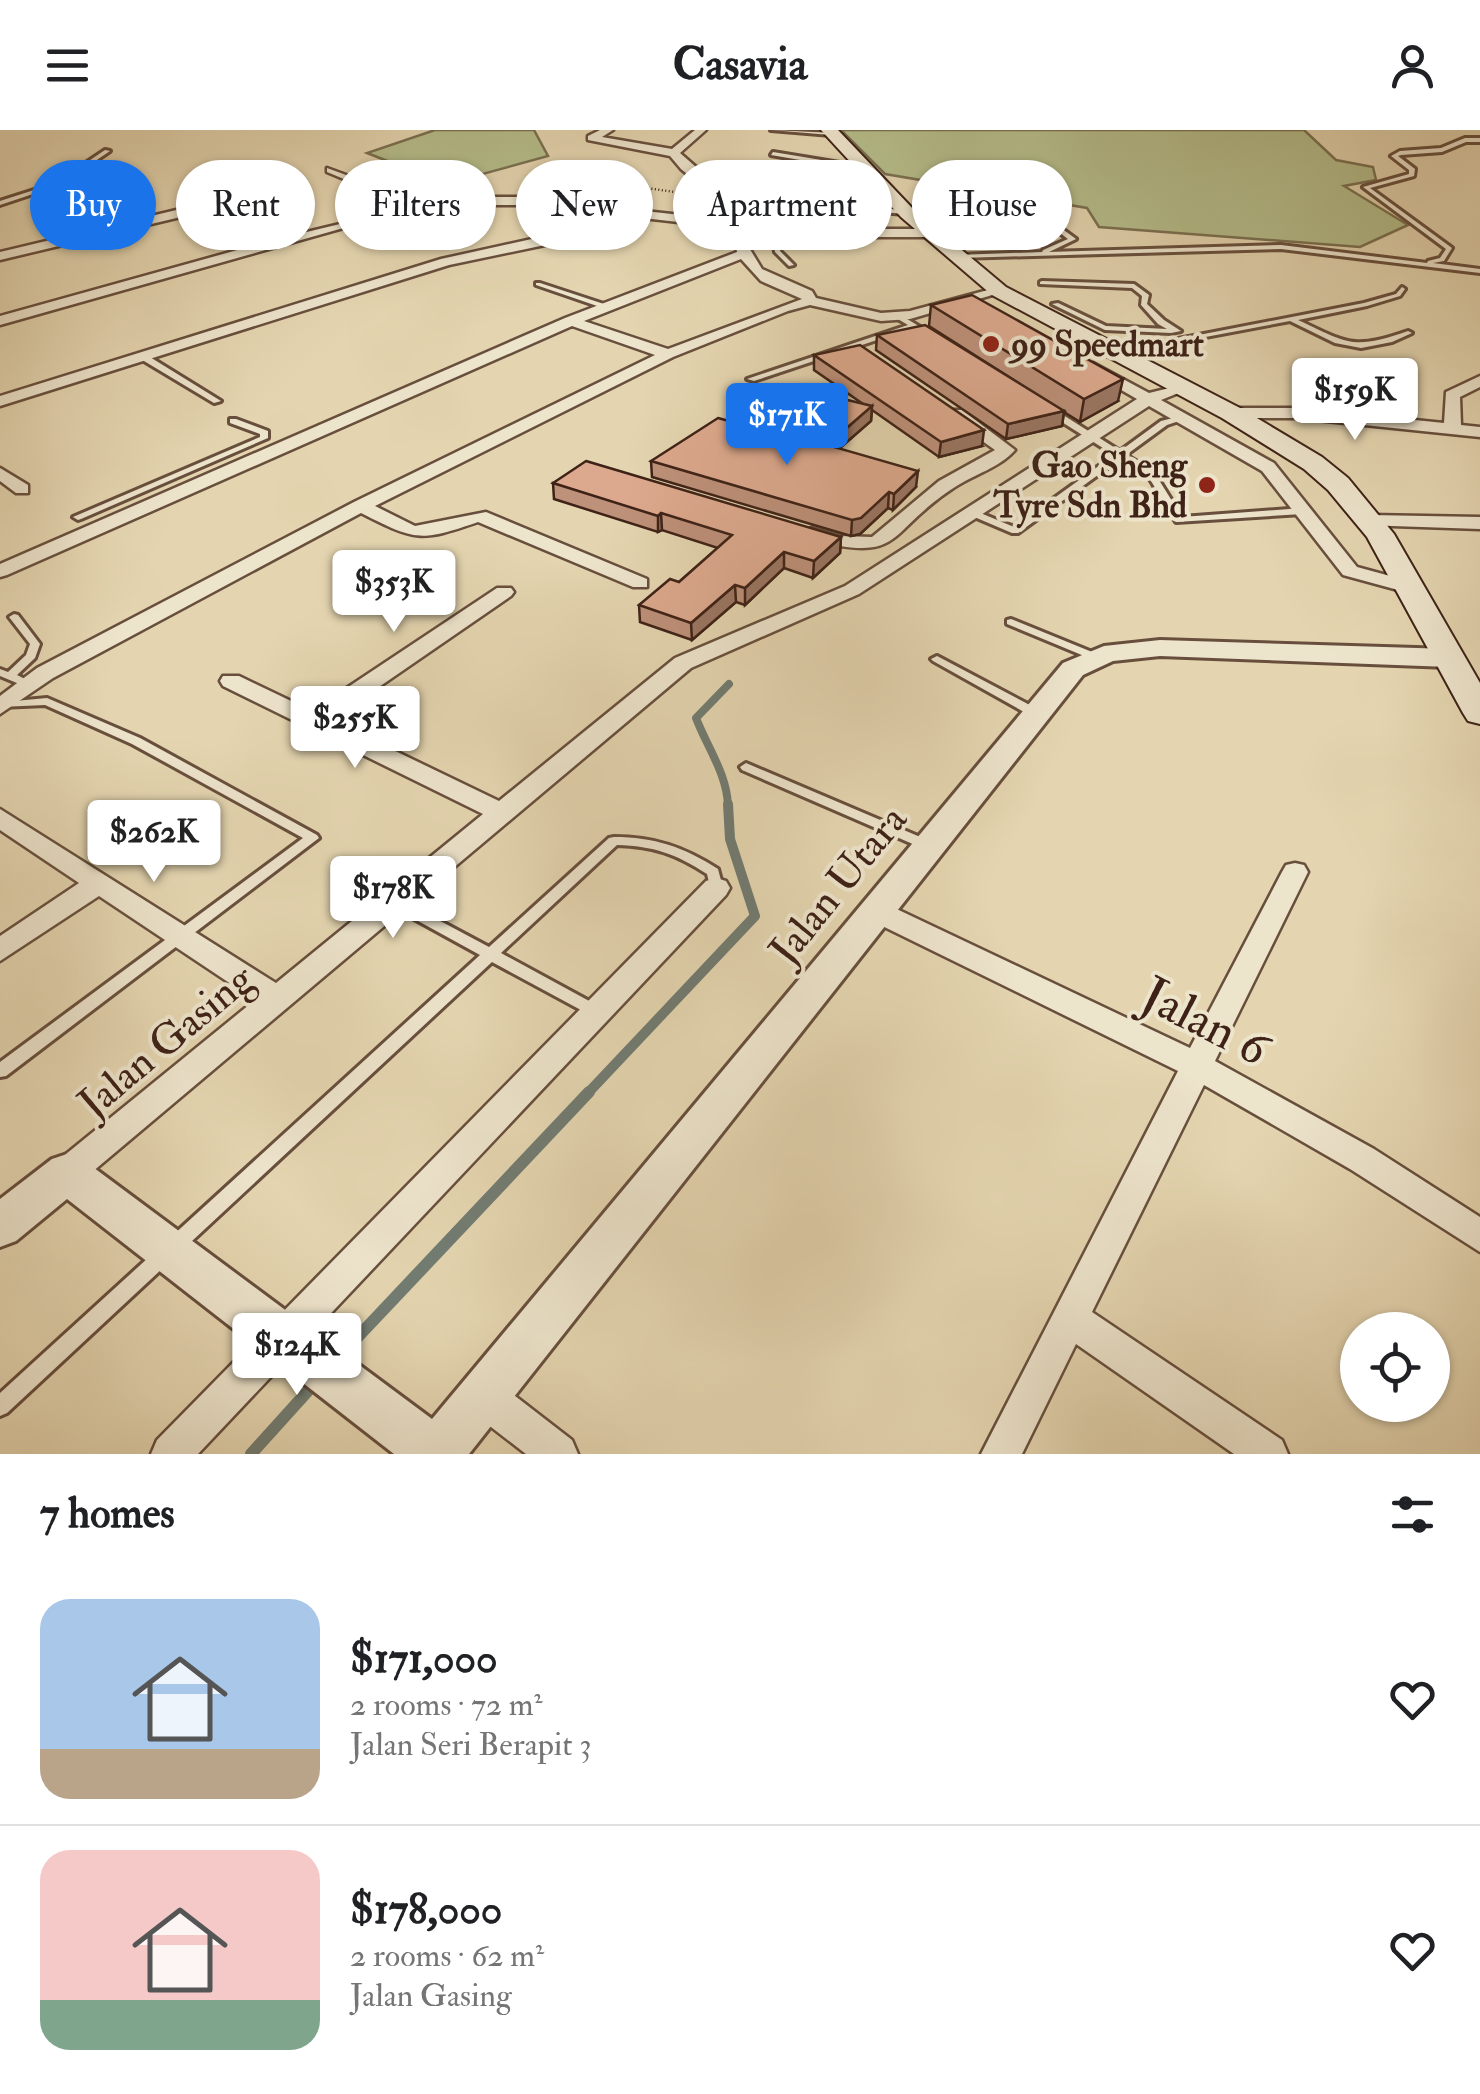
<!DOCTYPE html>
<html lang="en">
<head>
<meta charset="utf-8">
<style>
	body { margin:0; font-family:"IM FELL Double Pica",serif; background:#f2f2f2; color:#202124; height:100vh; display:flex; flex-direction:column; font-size:38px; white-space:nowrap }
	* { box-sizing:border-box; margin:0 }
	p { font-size:32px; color:#757577 }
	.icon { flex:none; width:55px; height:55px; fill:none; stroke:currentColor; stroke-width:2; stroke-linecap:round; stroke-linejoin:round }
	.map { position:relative; height:1324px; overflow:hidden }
	.sheet { display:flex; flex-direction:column; background:#fff; flex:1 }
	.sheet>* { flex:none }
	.top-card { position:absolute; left:30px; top:30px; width:1420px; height:90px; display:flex; gap:20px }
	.fabs { position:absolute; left:1340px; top:1182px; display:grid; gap:20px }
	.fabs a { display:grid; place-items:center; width:110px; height:110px; border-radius:50%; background:#fff; box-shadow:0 2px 8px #0004; font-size:50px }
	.price { position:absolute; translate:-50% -85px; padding:0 22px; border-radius:10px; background:#fff; color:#222; font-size:32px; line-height:65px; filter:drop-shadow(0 2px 5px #0008) }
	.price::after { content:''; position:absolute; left:50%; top:60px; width:30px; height:22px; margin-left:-15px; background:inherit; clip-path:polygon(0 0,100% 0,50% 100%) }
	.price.on { background:#1a73e8; color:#fff }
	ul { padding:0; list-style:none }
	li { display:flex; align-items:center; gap:30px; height:250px; padding:0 40px }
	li+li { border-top:2px solid #e0e0e0 }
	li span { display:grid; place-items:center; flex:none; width:280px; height:200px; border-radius:30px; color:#555 }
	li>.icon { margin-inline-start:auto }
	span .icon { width:120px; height:120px; fill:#fffc; stroke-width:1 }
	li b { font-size:42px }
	h2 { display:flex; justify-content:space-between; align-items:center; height:120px; padding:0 40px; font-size:42px }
	.pill { padding:0 35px; border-radius:45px; background:#fff; box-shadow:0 2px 8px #0004; font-size:35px; line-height:90px }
	.pill.on { background:#1a73e8; color:#fff }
	header { display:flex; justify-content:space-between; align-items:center; height:130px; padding:0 40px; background:#fff; font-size:45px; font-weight:700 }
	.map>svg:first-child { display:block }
	.green { fill:#b5bd8b; stroke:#7a7051; stroke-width:2.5 }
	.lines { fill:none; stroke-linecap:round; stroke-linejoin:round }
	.stream-far2 { stroke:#727c72; stroke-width:8 }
	.stream-far1 { stroke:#727c72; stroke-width:10 }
	.stream { stroke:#727c72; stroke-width:12 }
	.service-casing { stroke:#684f3d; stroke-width:6 }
	.minor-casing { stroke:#684f3d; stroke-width:5 }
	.tertiary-casing { stroke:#684f3d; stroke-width:6 }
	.secondary-casing { stroke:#3e2217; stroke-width:4 }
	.path { stroke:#3e2217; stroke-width:2.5; stroke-dasharray:1 2.5; stroke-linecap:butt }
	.service { fill:#ede4cc; fill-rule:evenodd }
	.minor { fill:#ede4cc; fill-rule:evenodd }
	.tertiary { fill:#ede4cc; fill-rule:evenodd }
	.secondary { fill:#ede4cc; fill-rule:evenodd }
	.wall { fill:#be917a; stroke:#3e2217; stroke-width:2.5 }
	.shaded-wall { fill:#9b7663; stroke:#3e2217; stroke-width:2.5 }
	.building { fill:#dda98e; stroke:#3e2217; stroke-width:2.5 }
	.poi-dot { fill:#8f2418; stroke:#ede4cc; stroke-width:4 }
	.labels { text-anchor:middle; stroke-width:8; stroke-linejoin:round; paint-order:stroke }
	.far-poi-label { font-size:35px; font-weight:bold; fill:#3e2217; stroke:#ede4cc; text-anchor:start }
	.street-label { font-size:42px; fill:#3e2217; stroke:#ede4cc }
	.near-street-label { font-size:50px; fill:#3e2217; stroke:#ede4cc }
</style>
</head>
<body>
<header><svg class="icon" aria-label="menu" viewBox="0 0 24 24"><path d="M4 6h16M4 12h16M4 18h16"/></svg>Casavia<svg class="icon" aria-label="person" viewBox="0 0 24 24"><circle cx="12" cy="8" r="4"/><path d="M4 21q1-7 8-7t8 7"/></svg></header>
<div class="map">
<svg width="1480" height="1324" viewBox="0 0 1480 1324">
	<rect width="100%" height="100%" fill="#e4d5b0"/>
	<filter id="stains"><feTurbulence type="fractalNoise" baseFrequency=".002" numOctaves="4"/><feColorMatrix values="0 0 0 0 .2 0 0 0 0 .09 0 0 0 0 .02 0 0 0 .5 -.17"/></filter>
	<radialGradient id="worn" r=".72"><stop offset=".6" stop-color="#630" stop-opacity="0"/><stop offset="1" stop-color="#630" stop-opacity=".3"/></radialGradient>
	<!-- green -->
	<path class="green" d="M435,0H534L548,26L446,54L367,23Z
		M841,0H1304L1336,30L1373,37L1376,50L1344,56L1408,95L1360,117L1099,97L1087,78L885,44Z"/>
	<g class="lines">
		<!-- stream-far2 -->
		<path class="stream-far2" d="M728,676C727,644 708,619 696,588L729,554"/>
		<!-- stream-far1 -->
		<path class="stream-far1" d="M587,964L755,786L730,709L728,674"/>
		<!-- stream -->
		<path class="stream" d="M336,1230L589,962
			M251,1324L316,1252"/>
		<!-- service casing -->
		<g class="service-casing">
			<path id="service" d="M771,0L834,3L831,5Z
				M1465,8H1480V12H1466L1442,22L1401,25L1398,26L1415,39L1414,46L1370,58L1452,118L1444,131L1433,133L1480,139V143L1281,119L958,128L955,126L956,125L1042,122L1043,120L1068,109L1044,91L946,96L928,86L881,82L788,55L793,54L881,78L931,83L947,92L1040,88L1041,79L1046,78V87L1076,109L1049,122L1281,115L1427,133L1428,131L1440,128L1446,119L1363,57L1409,44V40L1391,26L1400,21L1441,18Z
				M105,20L110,21L60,55L0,75V71L56,53Z
				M773,22L864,37L867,39L864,41L771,25Z
				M807,102L812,103L780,116V121L794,135L789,136L775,122L774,115Z
				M1042,151L1134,154L1149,165L1147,174L1164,190L1181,201L1171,203L1105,200L1052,174L1058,173L1106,196L1167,199L1158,194L1141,175L1142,166L1132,158L1040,154V152Z
				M536,153H540L610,176L603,178L536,155Z
				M1402,157L1405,159L1400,166L1367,176L1298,190C1349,214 1353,220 1408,201L1412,203L1392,212L1361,218L1335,213L1290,191L1115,224L1111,222L1364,173L1396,164Z
				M899,184L935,206L928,208L913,198L754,251L747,249L908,195L896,188L895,186Z
				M139,224H145L221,271L214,273L139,228Z
				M1046,278H1052L1120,321L1161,291L1185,285V289L1167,295L1126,325L1154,342L1182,387L1302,378L1307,381L1302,384L1176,392L1148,346L1120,329L1018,403H1012L972,386V382H978L1014,397L1114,325L1046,282Z
				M230,289H236L268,301V308L81,389L78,390L73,387L260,307V304L230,293Z
				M14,484L18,485L40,514L35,528L17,545L33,553L35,555L33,557L29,558L0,546V539L8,542L26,525L30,514L9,487Z
				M1011,489L1097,524L1098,526L1093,529L1089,528L1007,494V490Z
				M937,526L1041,581L1043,584L1041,587H1033L933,531L931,529Z
				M47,568L140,608L317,705L319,708L6,946L0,947V932L303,708L132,614L45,575L0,577V573L4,572Z
				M746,633L932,712L934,715L932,718H922L742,640L740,637Z
				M614,707C654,707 684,717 718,739L723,758L721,761H711L707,744C676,724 654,716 617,715L501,823L602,878L604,882L602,886L597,888L592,886L492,832L7,1283L0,1286V1263L480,825L389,775L387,772L389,769H399L489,817L609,708Z"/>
		</g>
		<!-- minor casing -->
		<g class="minor-casing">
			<path id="minor" d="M600,0H613L602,7L672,19L695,0H706L680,23L737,73L738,92L809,99H931L937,103L931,107H809L643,88L617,100L449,135L0,276V266L441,129L631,87L518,75H457L354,95L0,195V186L277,109L215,85H189L0,130V122L189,77L221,78L290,106L411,77L327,42V38L425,74L457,67H518L726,90L727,77L681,39L670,26L588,10V6Z
				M735,111H745L762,139L812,161L816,168L881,183L910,181L999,157L1006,161L910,189L881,191L810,175L788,181L673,227L375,376L415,396L486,382L647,449V457H633L478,392C420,412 416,411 361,383L53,548L0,584V566L37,538L354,372L655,225L572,196L7,445L0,447V434L565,188L737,122ZM741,129L761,151L802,169L668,219L584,191Z
				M1093,233L1149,263L1186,254V260L1161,270L1274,333L1357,437L1416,453V461L1409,463L1343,445L1262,341L1149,276L859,464L691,538L79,1053L67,1058L55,1053L50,1043L55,1033L255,870L99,766L0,831V806L79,753L0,700V679L276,853L483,684L223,556L220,551L223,546H239L312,581L497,458H511L514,462L511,466L331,590L499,671L675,528L845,456L1137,269L1088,241V235Z
				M1480,246V257L1460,267L1461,295L1480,297V307L1297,288H1231L1223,283L1231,278H1297L1444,293L1446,262Z
				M950,280H962L1015,320C999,338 975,344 955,357C882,404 907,435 804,408L801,404L811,398L840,406L872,407L939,351L995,320L950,288Z
				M0,338L28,355V363H16L0,351Z
				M1370,385L1480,387V399L1363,395L1361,391Z
				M1295,733L1304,735L1308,742L1215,931L1374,1019L1480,1087V1122L1350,1039L1204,955L1092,1182L1282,1310L1288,1324H1234L1076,1214L1022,1324H981L1178,941L866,788L862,781L866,774H886L1190,918L1282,742L1286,735Z
				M716,748L726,751L730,758L726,765L198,1324H151L157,1310L706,751Z
				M483,1247L497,1252L572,1310L578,1324H526L469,1280L464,1266L469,1252Z"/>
		</g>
		<!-- tertiary casing -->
		<g class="tertiary-casing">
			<path id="tertiary" d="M1160,510L1449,519L1459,522L1463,528L1459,534L1449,537L1160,526L1113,531L1083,545L469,1324H394L67,1069L16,1111L0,1117V1069L52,1029L67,1024L82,1029L432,1289L1063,533L1104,516Z"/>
		</g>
		<!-- secondary casing -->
		<g class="secondary-casing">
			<path id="secondary" d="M821,0H838L913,79L1006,157L1240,278L1322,327L1348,348L1394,404L1480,553V594L1468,591L1463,583L1367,407L1328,360L1304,339L1222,288L992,165L901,87Z"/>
		</g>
		<!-- path -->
		<path class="path" d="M610,31L583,49L689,64"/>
		<!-- service -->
		<use href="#service" class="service"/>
		<!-- minor -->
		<use href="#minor" class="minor"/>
		<!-- tertiary -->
		<use href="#tertiary" class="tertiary"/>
		<!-- secondary -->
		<use href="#secondary" class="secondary"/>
	</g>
	<!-- wall -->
	<path class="wall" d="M931,175L1118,271L1080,292L1064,282L1062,296L1006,309L876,220L877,205L1020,254L929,196Z
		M814,225L982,316L939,327L872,280L871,291L841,317L756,294L916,357L893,380L888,378L860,404L851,406L652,347L651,331L755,294V279L863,274L814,240Z
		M553,353L841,407L840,423L813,448L784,438L745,475L736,472L692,510L640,492L639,475L679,452L718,418L662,400L658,402L554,369Z"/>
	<!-- shaded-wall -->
	<path class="shaded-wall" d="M1123,249L1118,271L1080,292L1084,269Z
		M872,276L871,291L841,317L842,302Z
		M1064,281L1062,296L1006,309L1008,294Z
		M984,300L982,316L939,327L941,312Z
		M918,341L916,357L893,380L894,364Z
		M889,362L888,378L860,404L851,406L852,390Z
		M661,383L662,400L658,402V386Z
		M841,407L840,423L813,448L814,431Z
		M784,422V438L745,475V458Z
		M735,455L736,472L692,510L691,493Z"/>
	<!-- building -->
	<path class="building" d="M972,165L1123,249L1084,269L931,175Z
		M925,195L1064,281L1008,294L877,205Z
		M860,215L984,300L941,312L814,225Z
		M786,255L872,276L842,302L755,279Z
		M718,288L736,293L740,290L918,341L894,364L889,362L861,388L852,390L651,331Z
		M586,331L841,407L814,431L784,422L745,458L735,455L691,493L639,475L670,449L679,452L732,405L661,383L658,386L553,353Z"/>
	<!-- markers -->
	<g class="poi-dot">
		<circle cx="991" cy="214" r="10"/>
		<circle cx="1207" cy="355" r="10"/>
	</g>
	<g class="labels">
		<!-- far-poi labels -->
		<g class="far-poi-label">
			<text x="1011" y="226">99 Speedmart</text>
			<text x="1187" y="347" text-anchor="end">Gao Sheng<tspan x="1187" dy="40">Tyre Sdn Bhd</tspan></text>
		</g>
		<!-- street labels -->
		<g class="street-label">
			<text transform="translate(837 754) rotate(-51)" y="15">Jalan Utara</text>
			<text transform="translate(165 910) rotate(-40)" y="15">Jalan Gasing</text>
		</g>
		<!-- near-street labels -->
		<g class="near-street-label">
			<text transform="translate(1206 890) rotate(27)" y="18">Jalan 6</text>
		</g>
	</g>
	<rect width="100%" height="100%" filter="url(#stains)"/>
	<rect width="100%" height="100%" fill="url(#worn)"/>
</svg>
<div class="fabs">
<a><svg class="icon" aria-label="locate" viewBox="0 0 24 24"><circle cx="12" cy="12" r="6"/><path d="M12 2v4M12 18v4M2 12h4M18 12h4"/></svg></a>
</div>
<b class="price" style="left:1355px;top:313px">$159K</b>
<b class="price on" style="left:787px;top:338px">$171K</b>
<b class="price" style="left:394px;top:505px">$353K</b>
<b class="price" style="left:355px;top:641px">$255K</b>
<b class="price" style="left:154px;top:755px">$262K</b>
<b class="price" style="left:393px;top:811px">$178K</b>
<b class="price" style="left:297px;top:1268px">$124K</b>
<div class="top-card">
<a class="pill on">Buy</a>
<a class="pill">Rent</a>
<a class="pill">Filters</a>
<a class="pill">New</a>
<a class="pill">Apartment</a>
<a class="pill">House</a>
</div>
</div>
<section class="sheet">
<h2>7 homes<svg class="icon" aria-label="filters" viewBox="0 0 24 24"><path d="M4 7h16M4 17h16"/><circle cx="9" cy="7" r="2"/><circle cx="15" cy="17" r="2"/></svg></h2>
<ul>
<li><span style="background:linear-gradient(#a9c7e8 75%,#b9a48a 0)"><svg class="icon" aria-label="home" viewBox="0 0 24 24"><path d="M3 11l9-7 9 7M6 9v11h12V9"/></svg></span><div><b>$171,000</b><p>2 rooms · 72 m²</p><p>Jalan Seri Berapit 3</p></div><svg class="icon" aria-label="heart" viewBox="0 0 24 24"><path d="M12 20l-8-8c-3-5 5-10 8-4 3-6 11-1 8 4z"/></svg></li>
<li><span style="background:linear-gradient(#f6c9c9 75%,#7fa58c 0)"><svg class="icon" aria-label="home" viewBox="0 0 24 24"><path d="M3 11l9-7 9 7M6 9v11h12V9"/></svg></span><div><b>$178,000</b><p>2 rooms · 62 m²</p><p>Jalan Gasing</p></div><svg class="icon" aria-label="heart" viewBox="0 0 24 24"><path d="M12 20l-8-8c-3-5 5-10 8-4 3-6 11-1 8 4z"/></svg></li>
</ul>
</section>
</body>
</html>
